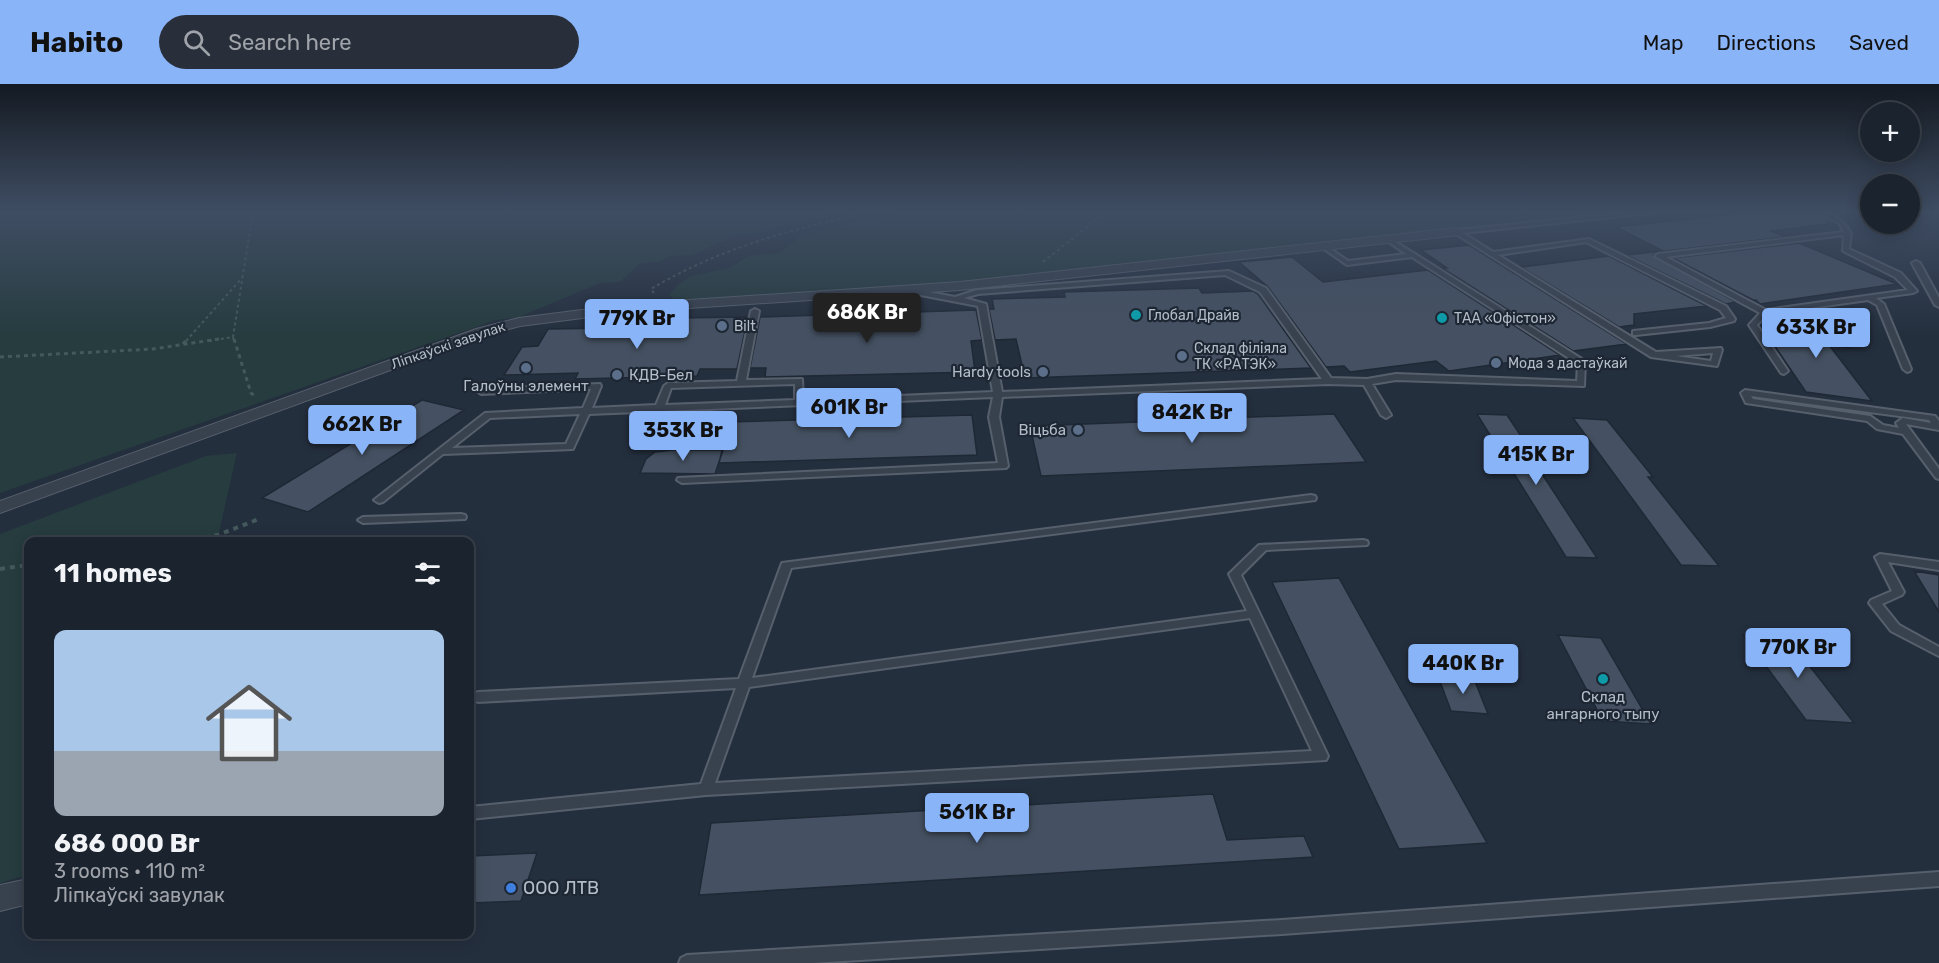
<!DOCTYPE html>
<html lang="en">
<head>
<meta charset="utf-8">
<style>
	body { margin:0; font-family:Rubik,sans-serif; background:#282f3a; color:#f1f3f6; height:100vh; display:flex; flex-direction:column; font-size:22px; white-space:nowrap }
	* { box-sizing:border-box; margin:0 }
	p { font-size:20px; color:#a0a4aa }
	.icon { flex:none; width:33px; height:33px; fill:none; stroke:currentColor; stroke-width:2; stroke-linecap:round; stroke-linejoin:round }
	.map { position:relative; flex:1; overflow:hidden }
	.details { position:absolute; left:24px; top:453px; width:450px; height:402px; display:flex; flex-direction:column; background:#1b232e; border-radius:12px; box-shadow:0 3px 15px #0003,0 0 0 2px #39404a }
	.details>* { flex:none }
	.buttons { position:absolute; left:1860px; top:18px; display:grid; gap:12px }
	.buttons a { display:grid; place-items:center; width:60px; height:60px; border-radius:50%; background:#1b232e; box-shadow:0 3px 15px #0003,0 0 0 2px #39404a; font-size:30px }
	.price { position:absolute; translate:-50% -51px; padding:0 14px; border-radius:6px; background:#8ab4f8; color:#111; font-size:20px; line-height:39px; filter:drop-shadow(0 2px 3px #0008) }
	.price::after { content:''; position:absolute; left:50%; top:36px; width:18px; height:14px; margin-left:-9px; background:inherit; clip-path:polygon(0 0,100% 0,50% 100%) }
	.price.selected { background:#222; color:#fff }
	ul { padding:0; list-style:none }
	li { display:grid; align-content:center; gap:12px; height:318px; padding:0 30px }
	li+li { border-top:2px solid #39404a }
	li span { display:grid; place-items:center; height:186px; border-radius:12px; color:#555 }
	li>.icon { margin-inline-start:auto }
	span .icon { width:108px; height:108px; fill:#fffc; stroke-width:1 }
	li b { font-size:26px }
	h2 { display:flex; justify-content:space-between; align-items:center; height:72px; padding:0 30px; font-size:26px }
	header { display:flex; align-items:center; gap:36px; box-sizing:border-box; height:84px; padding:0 30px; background:#8ab4f8; color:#111 }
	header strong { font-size:28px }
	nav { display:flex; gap:33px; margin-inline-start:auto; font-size:21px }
	.search { width:420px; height:54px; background:#282f3a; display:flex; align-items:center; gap:15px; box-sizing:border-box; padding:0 21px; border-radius:33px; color:#a0a4aa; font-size:22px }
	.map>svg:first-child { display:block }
	.green { fill:#263c3f }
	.building { fill:#455162; stroke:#1f2835; stroke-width:1.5 }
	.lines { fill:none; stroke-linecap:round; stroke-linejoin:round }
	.service-casing { stroke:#565f6c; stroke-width:4 }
	.minor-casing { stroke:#565f6c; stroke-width:2 }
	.path-far2 { stroke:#44595c; stroke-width:2; stroke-dasharray:3 3; stroke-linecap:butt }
	.path-far1 { stroke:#44595c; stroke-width:3; stroke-dasharray:4 4; stroke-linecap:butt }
	.path { stroke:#44595c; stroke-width:4; stroke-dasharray:5 5; stroke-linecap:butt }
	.service { fill:#38414e; fill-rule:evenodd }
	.minor { fill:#38414e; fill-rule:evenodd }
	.culture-dot { fill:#0f9aa8; stroke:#1d2633; stroke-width:2 }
	.service-dot { fill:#5c6f8a; stroke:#1d2633; stroke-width:2 }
	.shop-dot { fill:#3f7fe0; stroke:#1d2633; stroke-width:2 }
	.labels { text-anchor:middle; stroke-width:4.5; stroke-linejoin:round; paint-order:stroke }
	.far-poi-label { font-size:14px; fill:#b4bcc9; stroke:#1d2633; text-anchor:start }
	.far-street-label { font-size:14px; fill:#b4bcc9; stroke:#1d2633 }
	.poi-label { font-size:15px; fill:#b4bcc9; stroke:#1d2633; text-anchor:end }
	.near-poi-label { font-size:18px; fill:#b4bcc9; stroke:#1d2633; text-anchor:start }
</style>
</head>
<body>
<header>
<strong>Habito</strong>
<div class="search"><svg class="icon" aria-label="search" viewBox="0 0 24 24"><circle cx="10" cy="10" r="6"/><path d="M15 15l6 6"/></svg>Search here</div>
<nav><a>Map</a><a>Directions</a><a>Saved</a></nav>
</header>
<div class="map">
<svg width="1939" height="879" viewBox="0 0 1939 879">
	<rect width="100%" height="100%" fill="#242f3e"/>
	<!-- green -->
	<path class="green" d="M0,128H867L853,132L838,130L812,133L758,149L735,151L693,171L670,172L660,178L640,179L620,198L600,199L519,233L496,236L0,409Z
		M901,128H1630L927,202L685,216H675L669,211L680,199L691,192L729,184L749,172L779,169L799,153L849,138L893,132Z
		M237,369L217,457L28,458V791L0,799V450L206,372Z"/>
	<!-- building -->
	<path class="building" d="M1750,128H1814L1828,136V140L1771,147L1785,153L1658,168L1653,171L1736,218L1726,220L1626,171L1663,167L1616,143Z
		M1799,159L1897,200L1760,220L1756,216H1753L1673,174Z
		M1469,161L1627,260L1573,267L1442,184H1447L1421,166Z
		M1609,172L1707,222L1634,230V241L1619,243L1521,183Z
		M1292,173L1323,198L1428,186L1560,271L1449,287L1436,277L1350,288L1344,282L1326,283L1268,203L1239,178Z
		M1199,204L1202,209L1253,207L1258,210L1311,284L1025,294L1016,255L995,256L989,225H994L992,215L1065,213L1064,208Z
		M976,226L982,256L971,257L975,288L765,293L766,284H750L760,233Z
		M748,233L737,285H700L697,292L575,295L578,289L504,291L522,263L538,262L548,245L672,243L676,234Z
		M1769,235L1832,242L1850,264L1829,261L1872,317L1806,308L1768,252L1783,254Z
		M422,316L464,326L308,428L262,414Z
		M1197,329L1200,335L1334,330L1366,378L1041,392L1030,342L1166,337L1163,330Z
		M1477,330L1507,331L1544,387H1540L1597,474L1566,473Z
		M972,331L977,371L719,379L729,338Z
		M1573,334L1607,336L1653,393H1648L1719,482L1681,481Z
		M673,366H723L715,390L640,389L646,375L655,368Z
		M1914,487L1939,491V528Z
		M1339,494L1404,611L1487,759L1399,765L1272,498Z
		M1558,551L1601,554L1651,640L1603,637Z
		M1743,551L1787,553L1854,639L1806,636Z
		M1438,592L1474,595L1488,630L1451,627Z
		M1213,710L1227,756L1304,752L1313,773L699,811L711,739Z
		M537,769L521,817L470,819V772Z"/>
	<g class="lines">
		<!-- service casing -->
		<g class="service-casing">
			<path id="service" d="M1634,128H1659L1463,149L1493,168L1589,155L1726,222L1735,235L1734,237L1710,243L1636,251H1633V247L1709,239L1726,234L1720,226L1586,158L1498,171L1656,268L1721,264L1722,266L1717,282L1651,273L1453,148L1456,146ZM1713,269L1711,277L1676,272Z
				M1816,128C1832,128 1843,136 1851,149L1849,165L1901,189L1917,207L1913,209L1876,214L1884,220L1911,285L1910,287L1907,288L1903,285L1877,221L1868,216L1767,230L1757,241L1788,287L1784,290L1781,289L1749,241L1760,229L1655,172L1658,170L1844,148L1839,139ZM1844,151L1843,167L1895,193L1908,206L1766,226L1666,173Z
				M1388,153L1585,277L1584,302L1396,296L1372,300L1391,331L1386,334L1381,331L1364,301L1328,300L1002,313L999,333L1008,382L1006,384L682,399L677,396L678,394L998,379L989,333L993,313L589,330L573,365L443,370L383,418L379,419L374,416L485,329L583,324L591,305L481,310L477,307L478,305L600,300L601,302L592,324L656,321L664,302L668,299L737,297L751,227L755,225L759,227L746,296L802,295L803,316L993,308L978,222L905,208L904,206L908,204L955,213L977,206L1229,187L1266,204L1331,294L1367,295L1396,290L1577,297L1578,280L1412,173L1347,181L1320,162L1325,161L1348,177L1406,170L1386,156L1385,155ZM1225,191L1260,208L1322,295L1002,308L986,220L964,214L978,210ZM795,300V316L665,321L671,304ZM580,330L566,360L452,364L490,334Z
				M1916,177L1920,179L1939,214V223L1935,221L1912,179Z
				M1745,306L1935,332L1939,337V346L1906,340L1939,385V395L1936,394L1903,350L1877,345L1867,337L1746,319L1741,309ZM1751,312L1929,336L1931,339L1903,334L1896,339L1899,344L1883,341L1870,332L1753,315Z
				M1311,411L1315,412L1316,414L1315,416L791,484L752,594L1247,527L1229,490L1259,461L1363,456L1367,457L1368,459L1367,461L1266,466L1241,491L1328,672L1326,676L706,711L470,735V723L701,700L736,604L478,618L473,616L472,613L473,610L478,608L739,595L782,479ZM1250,534L1312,667L715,699L749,603Z
				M461,430L465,431L466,433L465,435L363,439L358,436L363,433Z
				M1880,470L1939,478V486L1888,478L1904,508L1902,511L1882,520L1899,541L1939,563V572L1891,547L1869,519L1871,516L1892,507L1875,473Z
				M1939,788V802L1282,850L812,879H679L681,874L687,871L1282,836Z"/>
		</g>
		<!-- minor casing -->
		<g class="minor-casing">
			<path id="minor" d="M1456,144L1462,148L1460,151L960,206L629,228L520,242L486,251L0,429V417L476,245L519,234L629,220L960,198Z
				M28,795V820L0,827V801Z"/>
		</g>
		<!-- path-far2 -->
		<path class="path-far2" d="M1928,128L1939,132
			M1043,178L1106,128
			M654,209L651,205C719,164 793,145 870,128
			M233,253L234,257
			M186,257L242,194
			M209,257L233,253L253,128"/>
		<!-- path-far1 -->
		<path class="path-far1" d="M234,255L251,309L256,313
			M183,260L187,255
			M0,273L153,265L219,255"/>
		<!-- path -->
		<path class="path" d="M175,458L218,451L259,435
			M0,485L28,481"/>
		<!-- service -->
		<use href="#service" class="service"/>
		<!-- minor -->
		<use href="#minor" class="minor"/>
	</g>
	<!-- sky -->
	<linearGradient id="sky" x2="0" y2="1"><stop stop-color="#141a22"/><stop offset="0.51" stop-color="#3f4d63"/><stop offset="1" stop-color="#3f4d63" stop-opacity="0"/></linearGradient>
	<rect width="1939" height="251" fill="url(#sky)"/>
	<!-- markers -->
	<g class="culture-dot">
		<circle cx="1136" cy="231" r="6"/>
		<circle cx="1442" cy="234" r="6"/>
		<circle cx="1603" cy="595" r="6"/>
	</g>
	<g class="service-dot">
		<circle cx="722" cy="242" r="6"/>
		<circle cx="1182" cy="272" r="6"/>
		<circle cx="1496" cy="279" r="6"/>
		<circle cx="526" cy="284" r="6"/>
		<circle cx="1043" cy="288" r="6"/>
		<circle cx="617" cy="291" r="6"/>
		<circle cx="1078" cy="346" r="6"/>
	</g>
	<circle class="shop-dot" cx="511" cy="804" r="6"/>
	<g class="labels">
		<!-- far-poi labels -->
		<g class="far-poi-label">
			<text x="1148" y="236">Глобал Драйв</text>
			<text x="1454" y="239">ТАА «Офістон»</text>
			<text x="734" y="247">Bilt</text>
			<text x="1194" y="269">Склад філіяла<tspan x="1194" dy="16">ТК «РАТЭК»</tspan></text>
			<text x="1508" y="284">Мода з дастаўкай</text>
		</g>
		<!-- far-street labels -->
		<g class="far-street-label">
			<text transform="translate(448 261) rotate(-19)" y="5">Ліпкаўскі завулак</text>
		</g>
		<!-- poi labels -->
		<g class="poi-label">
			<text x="1031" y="293">Hardy tools</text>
			<text x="629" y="296" text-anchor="start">КДВ-Бел</text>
			<text x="526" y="307" text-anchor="middle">Галоўны элемент</text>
			<text x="1066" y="351">Віцьба</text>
			<text x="1603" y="618" text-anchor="middle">Склад<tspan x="1603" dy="17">ангарного тыпу</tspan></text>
		</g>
		<!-- near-poi labels -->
		<g class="near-poi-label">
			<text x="523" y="810">ООО ЛТВ</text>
		</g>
	</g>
</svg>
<div class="buttons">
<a>+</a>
<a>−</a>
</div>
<b class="price selected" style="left:867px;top:260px">686K Br</b>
<b class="price" style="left:637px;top:266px">779K Br</b>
<b class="price" style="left:1816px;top:275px">633K Br</b>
<b class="price" style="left:849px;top:355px">601K Br</b>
<b class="price" style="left:1192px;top:360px">842K Br</b>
<b class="price" style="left:362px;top:372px">662K Br</b>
<b class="price" style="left:683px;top:378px">353K Br</b>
<b class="price" style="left:1536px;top:402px">415K Br</b>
<b class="price" style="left:1798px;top:595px">770K Br</b>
<b class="price" style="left:1463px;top:611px">440K Br</b>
<b class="price" style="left:977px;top:760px">561K Br</b>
<section class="details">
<h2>11 homes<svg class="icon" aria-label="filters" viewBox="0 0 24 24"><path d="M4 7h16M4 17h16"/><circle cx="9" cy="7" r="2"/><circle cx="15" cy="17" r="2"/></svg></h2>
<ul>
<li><span style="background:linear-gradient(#a9c7e8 65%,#9aa5b1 0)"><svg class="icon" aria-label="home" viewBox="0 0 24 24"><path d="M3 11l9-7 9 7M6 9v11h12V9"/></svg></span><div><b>686 000 Br</b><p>3 rooms · 110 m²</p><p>Ліпкаўскі завулак</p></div></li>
</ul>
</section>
</div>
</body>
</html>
